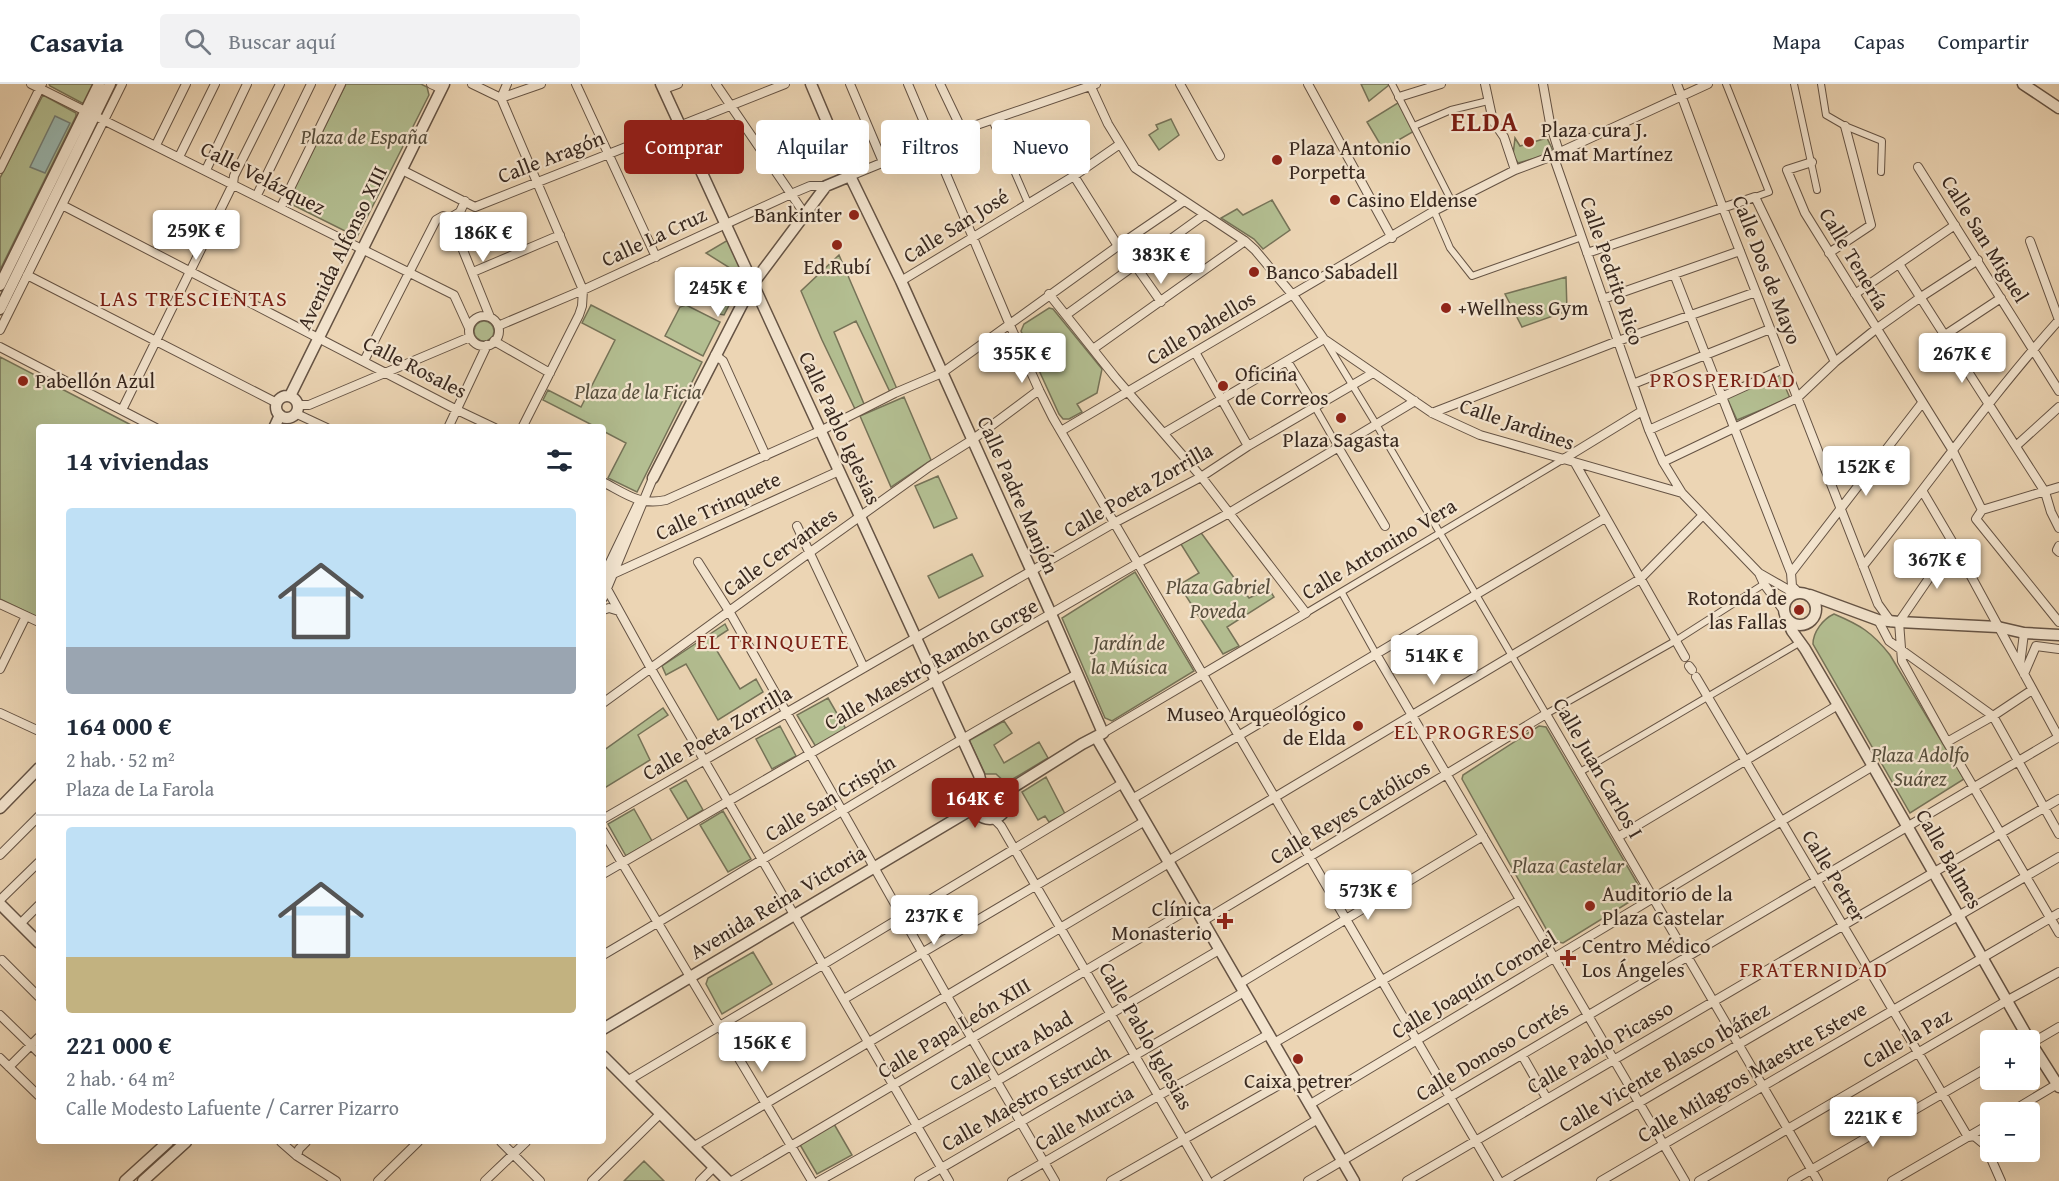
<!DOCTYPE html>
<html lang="es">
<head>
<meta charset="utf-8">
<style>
	body { margin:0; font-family:"Gentium Book Plus",serif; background:#f2f2f3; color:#1f2937; height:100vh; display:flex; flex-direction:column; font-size:22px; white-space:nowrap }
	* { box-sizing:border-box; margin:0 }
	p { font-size:20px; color:#747a83 }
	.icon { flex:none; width:33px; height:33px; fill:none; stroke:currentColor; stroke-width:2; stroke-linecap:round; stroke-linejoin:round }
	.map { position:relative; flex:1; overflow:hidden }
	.details { position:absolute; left:36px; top:340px; width:570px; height:720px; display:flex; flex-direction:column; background:#fff; border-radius:6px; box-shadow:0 6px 24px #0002 }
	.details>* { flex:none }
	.guide { position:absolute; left:624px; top:36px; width:570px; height:54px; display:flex; gap:12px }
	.buttons { position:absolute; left:1980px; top:946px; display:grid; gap:12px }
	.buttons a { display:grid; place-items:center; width:60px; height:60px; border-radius:6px; background:#fff; box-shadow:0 6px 24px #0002; font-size:30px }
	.price { position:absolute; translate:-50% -51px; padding:0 14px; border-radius:6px; background:#fff; color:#222; font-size:20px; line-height:39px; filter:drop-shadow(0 2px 3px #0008) }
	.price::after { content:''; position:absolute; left:50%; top:36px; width:18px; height:14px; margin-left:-9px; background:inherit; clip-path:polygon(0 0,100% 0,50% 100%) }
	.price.current { background:#8f2418; color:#fff }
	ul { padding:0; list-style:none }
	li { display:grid; align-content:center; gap:12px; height:318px; padding:0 30px }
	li+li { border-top:2px solid #e0e1e3 }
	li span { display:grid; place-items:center; height:186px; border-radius:6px; color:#555 }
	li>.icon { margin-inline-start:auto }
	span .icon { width:108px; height:108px; fill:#fffc; stroke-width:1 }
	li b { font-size:26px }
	h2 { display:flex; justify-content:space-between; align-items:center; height:72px; padding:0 30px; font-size:26px }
	.chip { padding:0 21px; border-radius:6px; background:#fff; box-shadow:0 6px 24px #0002; font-size:21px; line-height:54px }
	.chip.current { background:#8f2418; color:#fff }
	header { display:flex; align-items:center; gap:36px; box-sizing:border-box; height:84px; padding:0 30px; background:#fff; border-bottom:2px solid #e0e1e3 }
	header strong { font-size:28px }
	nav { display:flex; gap:33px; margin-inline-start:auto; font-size:21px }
	.search { width:420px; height:54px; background:#f2f2f3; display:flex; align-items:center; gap:15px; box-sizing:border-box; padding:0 21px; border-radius:6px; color:#747a83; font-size:22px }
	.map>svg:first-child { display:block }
	.green { fill:#b3be91; stroke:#767358; stroke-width:1.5 }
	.water { fill:#99b8b1; stroke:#727e77; stroke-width:1.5 }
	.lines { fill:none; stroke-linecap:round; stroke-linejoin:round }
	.pedestrian-casing { stroke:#655344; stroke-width:8 }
	.minor-casing { stroke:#655344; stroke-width:10 }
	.tertiary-casing { stroke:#655344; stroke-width:13 }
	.pedestrian { stroke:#f3e4ce; stroke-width:6 }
	.minor { stroke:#f3e4ce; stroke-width:8 }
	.tertiary { stroke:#f3e4ce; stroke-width:10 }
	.poi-dot { fill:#8f2418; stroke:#f3e4ce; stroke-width:2 }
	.labels { text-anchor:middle; stroke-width:4.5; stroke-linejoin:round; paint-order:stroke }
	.poi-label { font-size:21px; fill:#38281f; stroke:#f3e4ce; text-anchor:start }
	.park-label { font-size:21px; font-style:italic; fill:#574e3c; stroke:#f3e4ce }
	.street-label { font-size:21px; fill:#38281f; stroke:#f3e4ce }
	.neighbourhood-label { font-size:22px; letter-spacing:1.5px; fill:#7a1f14; stroke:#f3e4ce }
	.district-label { font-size:27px; font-weight:bold; letter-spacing:1.5px; fill:#7a1f14; stroke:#f3e4ce }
</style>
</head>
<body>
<header>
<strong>Casavia</strong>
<div class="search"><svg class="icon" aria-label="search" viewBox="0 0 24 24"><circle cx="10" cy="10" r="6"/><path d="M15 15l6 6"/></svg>Buscar aquí</div>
<nav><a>Mapa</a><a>Capas</a><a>Compartir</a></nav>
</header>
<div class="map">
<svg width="2059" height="1097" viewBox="0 0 2059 1097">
	<rect width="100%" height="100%" fill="#ecd5b4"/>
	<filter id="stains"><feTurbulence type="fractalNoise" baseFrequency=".00333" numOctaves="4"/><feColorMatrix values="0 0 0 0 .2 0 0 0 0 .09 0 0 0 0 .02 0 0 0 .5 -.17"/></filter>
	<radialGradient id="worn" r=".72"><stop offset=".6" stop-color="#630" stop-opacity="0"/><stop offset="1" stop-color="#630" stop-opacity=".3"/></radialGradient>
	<!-- green -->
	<path class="green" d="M49,0H94L85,19H82L50,2Z
		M346,0H421L427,3L429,11L357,153L289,119L290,113Z
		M1361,0H1388L1389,1L1369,17Z
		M43,11L76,29V32L0,186V94Z
		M1401,17L1416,46L1383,65L1367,38Z
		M1171,35L1179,51L1159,66L1149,51L1158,45L1156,41Z
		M1515,54L1520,62L1547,54L1554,69L1518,79L1513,71Z
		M1272,116L1290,146L1263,165L1254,155L1221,134L1237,125L1243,131Z
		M728,156L744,193L724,231L719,230L738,189L706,169Z
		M839,171L897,305L890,308L856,237L834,248L864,320L855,325L822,256L801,207Z
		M1566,193L1567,227L1522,243L1505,210Z
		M591,221L702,278L637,408L608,394L626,359L603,347V344L596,343L543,316L548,306L581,323L615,256L582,239Z
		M686,221L720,238L703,272L665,252L680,223Z
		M1049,224L1053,225L1102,285L1097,309L1077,320L1082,328L1069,335H1063L1059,330L1021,247L1024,240Z
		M474 247a10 10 0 1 1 20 0a10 10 0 1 1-20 0Z
		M0,273L135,343L39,344V534L0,515Z
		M1780,291L1790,314L1737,336L1727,314Z
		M904,313L931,376L891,403L860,332Z
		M938,392L957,434L934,444L915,402Z
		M1199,446L1249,514L1269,505L1274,513L1227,543L1239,562L1223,570L1179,501L1199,489L1179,457Z
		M972,470L983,492L939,514L928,492Z
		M1135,488L1194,587L1112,637L1105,634L1062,534Z
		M1834,530C1860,541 1872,548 1890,571L1964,695L1910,729L1813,560C1813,548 1823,535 1834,530Z
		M725,540L728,546L711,557L740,605L756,595L763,608L718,636L686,580L666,591L662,582Z
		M828,614L846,645L816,663L797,631Z
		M663,624L668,631L638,651L650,676L603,705V667Z
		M1004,637L1012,649L994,661L1004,679L1039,658L1048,674L1006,699L996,690H985L970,658V656Z
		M780,642L796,672L772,685L756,655Z
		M1539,642L1546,643L1640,804L1639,812L1563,859L1553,857L1462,695L1463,691Z
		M1046,693L1065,730L1049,738L1045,732L1038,736L1022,708Z
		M686,696L703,726L688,735L670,705Z
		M980 718a9 9 0 1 1 18 0a9 9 0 1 1-18 0Z
		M634,725L652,757L626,772L608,740Z
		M723,727L751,775L728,788L700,741Z
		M753,868L772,900L722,930L706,900L708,894Z
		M834,1040L852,1071L817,1090L799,1059Z
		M644,1077L664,1097H624Z"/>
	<!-- water -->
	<path class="water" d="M55,32L70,39L45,89L30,83Z"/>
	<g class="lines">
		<!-- pedestrian casing -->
		<g class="pedestrian-casing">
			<path id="pedestrian" d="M1392,0L1452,118
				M1726,0L1769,108L1755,113
				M1794,0L1817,106
				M1821,0L1826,31L1845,42L1882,57L1881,88
				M992,36L1028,119
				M1414,42L1451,26L1488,17
				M1434,127L1450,164L1472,192L1582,153
				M1326,258L1376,340L1546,630L1675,557L1764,500
				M1315,323L1338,363
				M1342,509L1376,570
				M1306,529L1562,376
				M1580,688L1799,559"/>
		</g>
		<!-- minor casing -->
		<g class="minor-casing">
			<path id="minor" d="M31,0L454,211L469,244
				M431,0L442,5
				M472,0L501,14L583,206L582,222L579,231L522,344
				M576,0L656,173
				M716,0L804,129
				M850,0L883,78
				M908,0L1009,239L1039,306L1053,334L1499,1097
				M940,0L962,46
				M1180,0L1220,72
				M1308,0L1392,154
				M1485,0L1493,37L1504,53L1515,86
				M1543,0L1550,39L1559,68
				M1677,0L1723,124L1878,520L1891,538
				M1091,3L1108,40L1135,84L1245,157L1255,166L1296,215L1324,255L1432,329L1480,351L1682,409
				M664,5L678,0
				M1399,13L1441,0
				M501,14L541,0
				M501,14L507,0
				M156,61L186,0
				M1553,71L1649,346L1663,378L1682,409L1759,489L1764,500L1784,527
				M179,73L215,0
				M1812,78L1787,86L1805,129L1953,367L1982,426
				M1918,83L2059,307
				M0,85L42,0
				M206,86L247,0
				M402,86L475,123L785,0
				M850,92L962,46L1096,0
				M1074,92L1118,162
				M257,111L311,0
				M62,121L457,326L495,344
				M281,123L341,0
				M450,134L490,233
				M450,134L460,128L465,117
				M2030,157L2059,236
				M1587,169L1755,113L1835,278
				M1829,169L1871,141L1845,42
				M1899,180L2045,408L2051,428L2059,444
				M1135,181L1161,218
				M473,188L560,151
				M1674,190L1791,489
				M27,191L277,319
				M901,197L1074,92L1120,60
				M1049,210L1115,293L1203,395L1306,529L1103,649
				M1855,210L1955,141
				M1603,215L1740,167
				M1066,231L1204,131
				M469 247a15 15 0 1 1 30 0a15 15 0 1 1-30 0Z
				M498,242L583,206L791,110L810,102H826
				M0,246L122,0
				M1945,251L2001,214
				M494,257L550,289
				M0,263L156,344
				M1093,265L1245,157
				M1195,268L1248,362
				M715,271L723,277L766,372
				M364,277L436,136L443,132L450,134
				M1287,277L1315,323
				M1633,300L1770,245
				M298,321H309L470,253
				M122,326L233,100L234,92L280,0
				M1432,329L1618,257L1756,208
				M297,330L327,344
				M448,344L487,261
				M1649,346L1785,284
				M1061,347L1434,127L1515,86L1547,74L1708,0
				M1164,349L1324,255
				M2016,362L2059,323
				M1338,363L1385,442
				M1562,376L1642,327
				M1663,378L1797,314L1835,278L1876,245L1921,213L1978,176
				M1575,379L1685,573
				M603,398C626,410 640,422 666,416L820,347L895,309L942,289L1118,162L1184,117
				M1923,408L1953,459L2059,654
				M1982,426L1976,435L2059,538
				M1982,426L2059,403
				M797,442L864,584
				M1953,459L1899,538L1902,577L1947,658L2059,849
				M2059,462L2057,466L2059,468
				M698,478L729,527L947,912L1055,1097
				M1863,482C1929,400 1989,314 2059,236
				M1759,489L1794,509
				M613,490L839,387
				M603,492L607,505L654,590L949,1097
				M603,493L639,418
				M1798,508L1792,502L1791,489L1922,319
				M603,514L653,394
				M0,520L39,538
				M603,526L609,524L619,527
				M1878,536L1889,557L1993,632L2059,750
				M1376,570L1685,1097
				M2020,581L2024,549
				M1689,582L1692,586
				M0,585L26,532
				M2024,590L2036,562L2059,565
				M1696,593L1968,1053L1974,1052L1985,1061L2001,1097
				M603,619L809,469L929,383L972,356L1039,306
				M0,629L39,647
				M1947,658L1993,632L2032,606
				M1132,715L1605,434
				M603,735L1114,439L1201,393L1248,362L1373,289
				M994,735L1001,742L1208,1097
				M603,747L812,1097
				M1618,753L1838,621
				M0,771L39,732
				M1168,777L1640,495L1703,431
				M603,790L1145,475L1229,429L1415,317
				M0,816L39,778
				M1203,837L1546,630L1818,1097
				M20,840L39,821
				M603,871C762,778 916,678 1077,590
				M2,876L39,913
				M1239,900L1483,752
				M844,915L1145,737
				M0,931L39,969
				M1274,959L1520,816
				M2030,960L2059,943
				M1522,971L1547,1015
				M0,974L39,1012
				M9,983L39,953
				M627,997L824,880L1123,699
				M1309,1021L1873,682
				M2009,1029L2059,999
				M281,1058L297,1072L336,1097
				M501,1058L540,1097
				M693,1063L1169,779
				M297,1072L299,1065L306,1058
				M378,1097L418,1058
				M485,1097L526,1058
				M592,1097L660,1030
				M700,1097L714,1083
				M732,1097L1194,822
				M819,1097L997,997L1219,866
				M919,1097L1244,908
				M1012,1097L1158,1012L1269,950
				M1111,1097L1293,993
				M1215,1097L1318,1035
				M1308,1097L2059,653
				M1407,1097L2059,715
				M1505,1097L2059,773
				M1601,1097L2059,829
				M1699,1097L2008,916L2059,888
				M1792,1097L1990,982
				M1892,1097L1990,1040"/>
		</g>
		<!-- tertiary casing -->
		<g class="tertiary-casing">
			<path id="tertiary" d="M661,0L979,691L982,703
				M811,0L850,92L901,197L1051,530L1103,649L1082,660L1004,709
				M2023,0L2059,24
				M0,201L99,0
				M0,225L110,0
				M276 323a11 11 0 1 1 22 0a11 11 0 1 1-22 0Z
				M290,312L444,0
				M274,344L280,331
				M653,394L752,201L826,102L850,92
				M1784 525a16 16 0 1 1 32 0a16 16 0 1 1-32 0Z
				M1810,511L1878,536L1899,538L1998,543L2024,549L2059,551
				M1786,534L1792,547L1805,565L1838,621L2031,959L2059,1003
				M1096,653L1354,1097
				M973 718a17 17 0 1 1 34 0a17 17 0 1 1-34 0Z
				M0,724L39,684
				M0,820L39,859
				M603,945L974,724
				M603,972L728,1097
				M125,1097L168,1058
				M143,1097L186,1058"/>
		</g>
		<!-- pedestrian -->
		<use href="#pedestrian" class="pedestrian"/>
		<!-- minor -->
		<use href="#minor" class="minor"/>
		<!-- tertiary -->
		<use href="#tertiary" class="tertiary"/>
	</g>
	<!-- markers -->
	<g class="poi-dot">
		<circle cx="1529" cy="58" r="6"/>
		<circle cx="1277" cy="76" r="6"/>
		<circle cx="1335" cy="116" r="6"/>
		<circle cx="854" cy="131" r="6"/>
		<circle cx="837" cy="161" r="6"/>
		<circle cx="1254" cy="188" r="6"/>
		<circle cx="1446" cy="224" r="6"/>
		<circle cx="23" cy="297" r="6"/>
		<circle cx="1223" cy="302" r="6"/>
		<circle cx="1341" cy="334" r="6"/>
		<circle cx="1799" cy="526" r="6"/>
		<circle cx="1358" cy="642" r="6"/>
		<circle cx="1590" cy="822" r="6"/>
		<path d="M1222 828h6v6h6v6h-6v6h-6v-6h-6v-6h6z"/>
		<path d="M1565 865h6v6h6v6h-6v6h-6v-6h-6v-6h6z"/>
		<circle cx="1298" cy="975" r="6"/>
	</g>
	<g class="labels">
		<!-- poi labels -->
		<g class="poi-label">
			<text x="1541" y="53">Plaza cura J.<tspan x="1541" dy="24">Amat Martínez</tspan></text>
			<text x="1289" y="71">Plaza Antonio<tspan x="1289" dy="24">Porpetta</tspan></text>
			<text x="1347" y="123">Casino Eldense</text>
			<text x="842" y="138" text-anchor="end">Bankinter</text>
			<text x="837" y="190" text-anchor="middle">Ed.Rubí</text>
			<text x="1266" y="195">Banco Sabadell</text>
			<text x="1458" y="231">+Wellness Gym</text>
			<text x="1235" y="297">Oficina<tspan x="1235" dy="24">de Correos</tspan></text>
			<text x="35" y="304">Pabellón Azul</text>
			<text x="1341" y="363" text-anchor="middle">Plaza Sagasta</text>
			<text x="1787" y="521" text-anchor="end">Rotonda de<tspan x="1787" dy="24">las Fallas</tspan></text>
			<text x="1346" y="637" text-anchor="end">Museo Arqueológico<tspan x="1346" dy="24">de Elda</tspan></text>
			<text x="1602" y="817">Auditorio de la<tspan x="1602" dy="24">Plaza Castelar</tspan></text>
			<text x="1212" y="832" text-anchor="end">Clínica<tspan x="1212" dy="24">Monasterio</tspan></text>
			<text x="1582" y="869">Centro Médico<tspan x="1582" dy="24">Los Ángeles</tspan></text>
			<text x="1298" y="1004" text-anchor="middle">Caixa petrer</text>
		</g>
		<!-- park labels -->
		<g class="park-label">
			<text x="364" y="60">Plaza de España</text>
			<text x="638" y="315">Plaza de la Ficia</text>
			<text x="1218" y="510">Plaza Gabriel<tspan x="1218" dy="24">Poveda</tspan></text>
			<text x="1129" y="566">Jardín de<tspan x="1129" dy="24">la Música</tspan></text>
			<text x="1920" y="678">Plaza Adolfo<tspan x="1920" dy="24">Suárez</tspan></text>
			<text x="1568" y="789">Plaza Castelar</text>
		</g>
		<!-- street labels -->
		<g class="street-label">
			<text transform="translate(551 73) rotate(-21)" y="7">Calle Aragón</text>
			<text transform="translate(263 94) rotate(27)" y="7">Calle Velázquez</text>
			<text transform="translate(956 142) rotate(-32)" y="7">Calle San José</text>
			<text transform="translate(654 153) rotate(-25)" y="7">Calle La Cruz</text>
			<text transform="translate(1985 155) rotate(58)" y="7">Calle San Miguel</text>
			<text transform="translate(342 164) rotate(-64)" y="7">Avenida Alfonso XIII</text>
			<text transform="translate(1854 175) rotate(59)" y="7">Calle Tenería</text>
			<text transform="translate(1767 186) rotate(69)" y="7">Calle Dos de Mayo</text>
			<text transform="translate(1612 187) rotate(71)" y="7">Calle Pedrito Rico</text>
			<text transform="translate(1201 244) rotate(-31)" y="7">Calle Dahellos</text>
			<text transform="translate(415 283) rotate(27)" y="7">Calle Rosales</text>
			<text transform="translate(1517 340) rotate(19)" y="7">Calle Jardines</text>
			<text transform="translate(840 344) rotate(65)" y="7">Calle Pablo Iglesias</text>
			<text transform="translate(1138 406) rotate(-30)" y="7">Calle Poeta Zorrilla</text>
			<text transform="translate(1018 411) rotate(66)" y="7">Calle Padre Manjón</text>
			<text transform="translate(718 422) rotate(-25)" y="7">Calle Trinquete</text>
			<text transform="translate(1379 465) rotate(-31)" y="7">Calle Antonino Vera</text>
			<text transform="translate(780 468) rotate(-36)" y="7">Calle Cervantes</text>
			<text transform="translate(931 580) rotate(-30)" y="7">Calle Maestro Ramón Gorge</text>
			<text transform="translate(717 649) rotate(-30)" y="7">Calle Poeta Zorrilla</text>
			<text transform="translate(1598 684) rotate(60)" y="7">Calle Juan Carlos I</text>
			<text transform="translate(830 714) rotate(-31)" y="7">Calle San Crispín</text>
			<text transform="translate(1350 728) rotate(-31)" y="7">Calle Reyes Católicos</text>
			<text transform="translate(1949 775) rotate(60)" y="7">Calle Balmes</text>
			<text transform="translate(1834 792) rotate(59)" y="7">Calle Petrer</text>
			<text transform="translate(778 818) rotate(-31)" y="7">Avenida Reina Victoria</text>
			<text transform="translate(1474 901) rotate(-31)" y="7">Calle Joaquín Coronel</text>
			<text transform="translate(954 944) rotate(-31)" y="7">Calle Papa León XIII</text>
			<text transform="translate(1146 952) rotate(60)" y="7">Calle Pablo Iglesias</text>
			<text transform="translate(1907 954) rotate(-30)" y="7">Calle la Paz</text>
			<text transform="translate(1600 963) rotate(-30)" y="7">Calle Pablo Picasso</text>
			<text transform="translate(1011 967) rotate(-30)" y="7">Calle Cura Abad</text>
			<text transform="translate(1492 967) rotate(-31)" y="7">Calle Donoso Cortés</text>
			<text transform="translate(1664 983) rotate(-30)" y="7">Calle Vicente Blasco Ibáñez</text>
			<text transform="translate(1752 988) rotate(-30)" y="7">Calle Milagros Maestre Esteve</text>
			<text transform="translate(1026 1014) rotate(-30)" y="7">Calle Maestro Estruch</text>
			<text transform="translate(1084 1034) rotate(-30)" y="7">Calle Murcia</text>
		</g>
		<!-- neighbourhood labels -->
		<g class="neighbourhood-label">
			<text x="194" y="222">LAS TRESCIENTAS</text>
			<text x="1723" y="303">PROSPERIDAD</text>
			<text x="773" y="565">EL TRINQUETE</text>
			<text x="1465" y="655">EL PROGRESO</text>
			<text x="1814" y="893">FRATERNIDAD</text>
		</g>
		<!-- district labels -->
		<g class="district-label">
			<text x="1485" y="47">ELDA</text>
		</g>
	</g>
	<rect width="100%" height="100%" filter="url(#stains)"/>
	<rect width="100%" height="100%" fill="url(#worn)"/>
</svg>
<div class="buttons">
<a>+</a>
<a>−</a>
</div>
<b class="price" style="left:196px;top:177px">259K €</b>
<b class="price" style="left:483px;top:179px">186K €</b>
<b class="price" style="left:1161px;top:201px">383K €</b>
<b class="price" style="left:718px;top:234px">245K €</b>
<b class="price" style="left:1022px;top:300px">355K €</b>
<b class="price" style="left:1962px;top:300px">267K €</b>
<b class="price" style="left:1866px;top:413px">152K €</b>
<b class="price" style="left:1937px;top:506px">367K €</b>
<b class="price" style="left:1434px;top:602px">514K €</b>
<b class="price current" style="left:975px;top:745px">164K €</b>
<b class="price" style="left:1368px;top:837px">573K €</b>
<b class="price" style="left:934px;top:862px">237K €</b>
<b class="price" style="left:762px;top:989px">156K €</b>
<b class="price" style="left:1873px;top:1064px">221K €</b>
<div class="guide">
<a class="chip current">Comprar</a>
<a class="chip">Alquilar</a>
<a class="chip">Filtros</a>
<a class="chip">Nuevo</a>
</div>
<section class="details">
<h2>14 viviendas<svg class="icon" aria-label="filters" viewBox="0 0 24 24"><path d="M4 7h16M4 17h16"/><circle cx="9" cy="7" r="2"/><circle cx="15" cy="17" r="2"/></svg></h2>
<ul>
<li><span style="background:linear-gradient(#bfe0f5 75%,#9aa5b1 0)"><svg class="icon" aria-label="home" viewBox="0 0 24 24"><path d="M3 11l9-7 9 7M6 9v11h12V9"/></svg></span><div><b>164 000 €</b><p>2 hab. · 52 m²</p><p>Plaza de La Farola</p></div></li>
<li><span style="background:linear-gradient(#bfe0f5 70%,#c2b280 0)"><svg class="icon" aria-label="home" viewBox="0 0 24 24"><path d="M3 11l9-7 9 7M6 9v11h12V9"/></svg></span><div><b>221 000 €</b><p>2 hab. · 64 m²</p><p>Calle Modesto Lafuente / Carrer Pizarro</p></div></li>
</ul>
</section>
</div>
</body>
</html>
